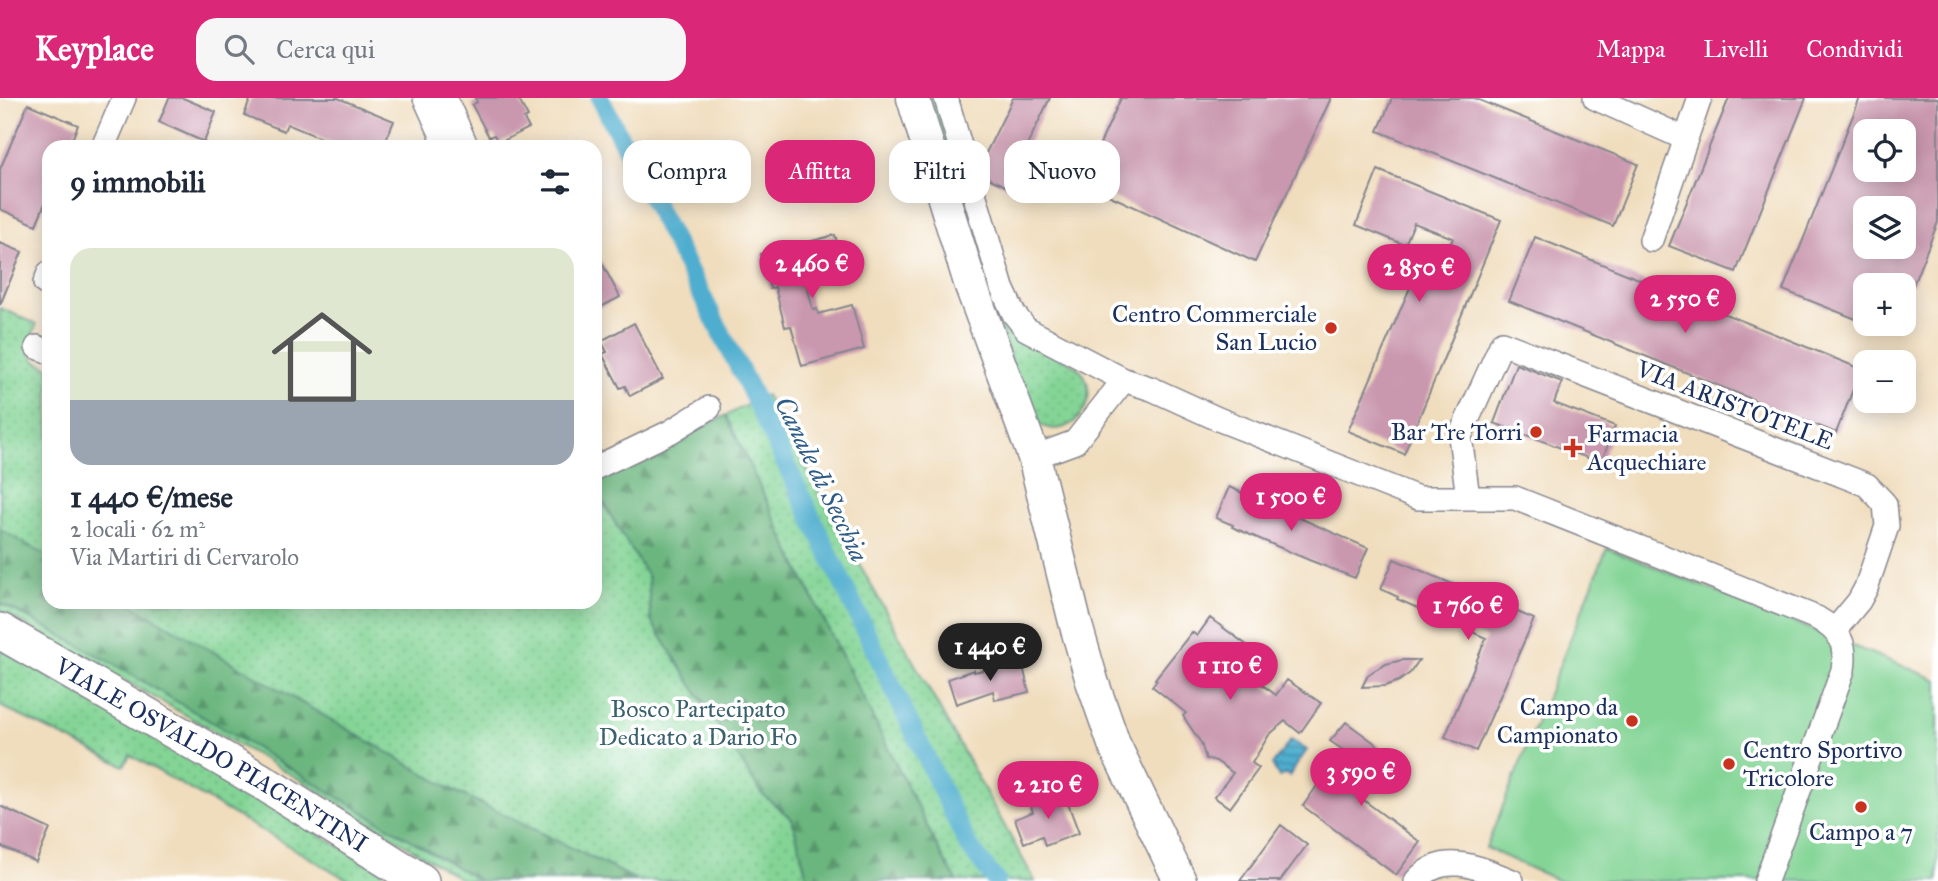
<!DOCTYPE html>
<html lang="it">
<head>
<meta charset="utf-8">
<style>
	body { margin:0; font-family:"IM FELL Great Primer",serif; background:#f6f6f7; color:#1f2937; height:100vh; display:flex; flex-direction:column; font-size:26px; white-space:nowrap }
	* { box-sizing:border-box; margin:0 }
	p { font-size:23px; color:#747a83 }
	.icon { flex:none; width:38px; height:38px; fill:none; stroke:currentColor; stroke-width:2; stroke-linecap:round; stroke-linejoin:round }
	.map { position:relative; flex:1; overflow:hidden }
	.drawer { position:absolute; left:42px; top:42px; width:560px; height:469px; display:flex; flex-direction:column; background:#fff; border-radius:21px; box-shadow:0 4px 18px #0003 }
	.drawer>* { flex:none }
	.top-card { position:absolute; left:623px; top:42px; width:665px; height:63px; display:flex; gap:14px }
	.fabs { position:absolute; left:1853px; top:21px; display:grid; gap:14px }
	.fabs a { display:grid; place-items:center; width:63px; height:63px; border-radius:14px; background:#fff; box-shadow:0 4px 18px #0003; font-size:35px }
	.price { position:absolute; translate:-50% -60px; padding:0 16px; border-radius:24px; background:#db2777; color:#fff; font-size:23px; line-height:46px; filter:drop-shadow(0 2px 4px #0008) }
	.price::after { content:''; position:absolute; left:50%; top:42px; width:21px; height:16px; margin-left:-10px; background:inherit; clip-path:polygon(0 0,100% 0,50% 100%) }
	.price.on { background:#222; color:#fff }
	ul { padding:0; list-style:none }
	li { display:grid; align-content:center; gap:14px; height:371px; padding:0 28px }
	li span { display:grid; place-items:center; height:217px; border-radius:21px; color:#555 }
	li>.icon { margin-inline-start:auto }
	span .icon { width:126px; height:126px; fill:#fffc; stroke-width:1 }
	li b { font-size:30px }
	h2 { display:flex; justify-content:space-between; align-items:center; height:84px; padding:0 28px; font-size:30px }
	.chip { padding:0 24px; border-radius:21px; background:#fff; box-shadow:0 4px 18px #0003; font-size:24px; line-height:63px }
	.chip.on { background:#db2777; color:#fff }
	header { display:flex; align-items:center; gap:42px; box-sizing:border-box; height:98px; padding:0 35px; background:#db2777; color:#fff }
	header strong { font-size:33px }
	nav { display:flex; gap:38px; margin-inline-start:auto; font-size:24px }
	.search { width:490px; height:63px; background:#f6f6f7; display:flex; align-items:center; gap:18px; box-sizing:border-box; padding:0 24px; border-radius:21px; color:#747a83; font-size:26px }
	.map>svg:first-child { display:block }
	.grass { fill:url(#grass-dots); stroke:#4f827a; stroke-width:2 }
	.forest { fill:url(#forest-firs); stroke:#42726e; stroke-width:2 }
	.garden { fill:#83d495; stroke:#4f827a; stroke-width:2 }
	.water { fill:url(#water-rules); stroke:#366e96; stroke-width:2 }
	.lines { fill:none; stroke-linecap:round; stroke-linejoin:round }
	.canal { stroke:#50aecf; stroke-width:19 }
	.building { fill:#c997ae; fill-rule:evenodd }
	.minor-casing { stroke:#86868e; stroke-width:26 }
	.secondary-casing { stroke:#86868e; stroke-width:35 }
	.primary-casing { stroke:#86868e; stroke-width:38 }
	.minor { stroke:#fff; stroke-width:23 }
	.secondary { stroke:#fff; stroke-width:32 }
	.primary { stroke:#fff; stroke-width:35 }
	.poi-dot { fill:#c8321e; stroke:#fff; stroke-width:2.5 }
	.labels { text-anchor:middle; stroke-width:7; stroke-linejoin:round; paint-order:stroke }
	.poi-label { font-size:24px; fill:#1b2f5e; stroke:#fff; text-anchor:end }
	.street-label { font-size:24px; fill:#1b2f5e; stroke:#fff }
	.park-label { font-size:24px; fill:#3a616e; stroke:#fff }
	.water-label { font-size:26px; font-style:italic; fill:#2e5b86; stroke:#fff }
</style>
</head>
<body>
<header>
<strong>Keyplace</strong>
<div class="search"><svg class="icon" aria-label="search" viewBox="0 0 24 24"><circle cx="10" cy="10" r="6"/><path d="M15 15l6 6"/></svg>Cerca qui</div>
<nav><a>Mappa</a><a>Livelli</a><a>Condividi</a></nav>
</header>
<div class="map">
<svg width="1938" height="783" viewBox="0 0 1938 783">
	<defs>
		<pattern id="grass-dots" width="8" height="8" patternUnits="userSpaceOnUse" patternTransform="scale(1.75)"><rect width="8" height="8" fill="#83d495"/><path d="M2 2h.1M6 6h.1" fill="none" stroke="#71b683" stroke-width="1.8" stroke-linecap="round"/></pattern>
		<pattern id="forest-firs" width="22" height="20" patternUnits="userSpaceOnUse" patternTransform="scale(1.75)"><rect width="22" height="20" fill="#6ab67e"/><path d="M5 1l3.5 6h-7zM16 11l3.5 6h-7z" fill="#56946a"/></pattern>
		<pattern id="water-rules" width="6" height="5" patternUnits="userSpaceOnUse" patternTransform="scale(1.75)"><rect width="6" height="5" fill="#50aecf"/><path d="M0 2.5h6" fill="none" stroke="#428eab"/></pattern>
	</defs>
	<rect width="100%" height="100%" fill="#fff"/>
	<filter id="ink" filterUnits="userSpaceOnUse"><feTurbulence type="fractalNoise" baseFrequency=".0143" numOctaves="2"/><feDisplacementMap in="SourceGraphic" scale="14" xChannelSelector="R" yChannelSelector="G"/><feConvolveMatrix kernelMatrix="1 2 1 2 8 2 1 2 1" color-interpolation-filters="sRGB"/></filter>
	<filter id="wash" filterUnits="userSpaceOnUse"><feTurbulence type="fractalNoise" baseFrequency=".00686" numOctaves="4" result="noise"/><feDisplacementMap in="SourceGraphic" scale="28" xChannelSelector="R" yChannelSelector="G"/><feGaussianBlur stdDeviation="1.57" result="paint"/><feColorMatrix in="noise" values="0 0 0 0 0 0 0 0 0 0 0 0 0 0 0 0 0 1.4 0 .05"/><feComposite in="paint" operator="in"/></filter>
	<g filter="url(#wash)">
		<rect width="100%" height="100%" fill="#f0ddbd"/>
		<!-- grass -->
		<path class="grass" d="M926,0H936L1010,229C1027,239 1068,260 1080,272C1105,300 1071,347 1037,325C1032,321 1029,313 1025,307Z
			M0,210L37,226L27,250L35,263L49,269V504H595V385L766,297L1035,783H464L304,684L0,512Z
			M0,551L114,613L397,783H350L130,657L124,668L0,608Z"/>
		<!-- forest -->
		<path class="forest" d="M726,317L800,474L943,760L957,783H808L792,721L762,696L651,523L648,479L595,392V385Z
			M0,431L49,459V504H127L453,692L639,783H480L105,561L0,505Z"/>
		<!-- garden -->
		<path class="garden" d="M1607,450L1938,582V783H1559L1486,750Z"/>
		<!-- water -->
		<path class="water" d="M1291,642L1307,652L1289,678L1287,676L1279,679L1272,667Z"/>
		<g class="lines">
			<!-- canal -->
			<path class="canal" d="M600,0L748,287L968,747L996,783"/>
		</g>
		<g id="blocks">
			<!-- building -->
			<path class="building" d="M169,0H183L216,14L204,44L159,24Z
				M251,0H338L394,23L383,49H342L287,26L284,33L244,17Z
				M475,0H518L528,19L524,21L529,30L499,45L494,37L489,39L472,7L477,4Z
				M1013,0H1050L1007,89L984,78L980,67Z
				M1121,0H1331L1255,164L1082,85Z
				M1392,0H1474L1638,66L1613,128L1378,33Z
				M1729,0H1806L1736,174L1669,148Z
				M1860,0H1938V124L1913,187H1866V225L1783,192ZM1866,33H1904V72H1866ZM1866,110H1904V149H1866Z
				M28,6L78,27L69,49H49V96L36,127L0,111V71Z
				M1378,72L1501,122L1404,356L1348,333L1418,171L1437,179L1453,140L1414,125L1405,147L1356,127Z
				M835,137L845,173L806,183L813,212L817,211L818,216L852,207L864,251L802,268L791,228L785,229L775,189L770,191L761,156Z
				M1535,139L1861,271L1836,335L1509,203Z
				M0,145L22,154L0,207Z
				M595,152L620,199L595,212Z
				M634,225L663,281L630,298L625,288L620,290L602,256L607,254L601,243Z
				M1516,266L1562,284L1554,305L1615,328L1601,365L1494,325Z
				M1229,389L1368,450L1355,480L1309,462L1232,429L1233,427L1216,420Z
				M1394,461L1534,521L1476,653L1445,639L1486,540L1397,501L1398,499L1381,491Z
				M1210,520L1263,559L1249,577L1276,597L1287,582L1321,605L1300,635L1285,623L1269,637L1252,665L1259,670L1230,710L1214,699L1233,675L1216,663L1206,661L1201,645L1183,618L1186,615L1152,588L1157,582L1155,581L1192,534L1197,538Z
				M1402,562H1419L1410,575L1399,583L1385,588L1362,589L1368,577L1375,572L1386,566Z
				M1022,564L1029,594L995,602L993,593L956,606L948,581L974,572V574Z
				M1346,624L1380,649L1362,701L1420,744L1396,777L1303,708L1326,675L1350,693L1368,669L1330,643Z
				M1064,695L1079,735L1045,748L1042,738L1024,745L1015,721L1033,714L1030,706Z
				M0,708L50,731L36,764L0,748Z
				M1281,727L1307,747L1280,783H1240Z"/>
		</g>
	</g>
	<g filter="url(#ink)">
		<use href="#blocks" fill-opacity="0" stroke="#86868e" stroke-width="2"/>
		<g class="lines">
			<!-- minor casing -->
			<g class="minor-casing">
				<path id="minor" d="M425,0L447,49
					M445,0L467,49
					M946,0L1002,190L1014,216L1026,231L1124,282L1075,344L1034,359
					M1595,0L1686,41
					M103,49L124,0
					M1651,142L1700,0
					M45,185L49,175
					M37,249L49,254
					M1124,282L1152,291L1218,321L1418,400H1515L1817,520C1840,533 1847,545 1843,572L1766,783
					M595,370L670,334L709,310
					M1468,400L1460,338L1502,245L1867,387L1885,406L1887,428L1866,490L1859,503L1835,532
					M1416,783C1443,752 1480,770 1512,783"/>
			</g>
			<!-- secondary casing -->
			<g class="secondary-casing">
				<path id="secondary" d="M913,0L971,188L1034,359L1075,524L1092,583L1114,646L1180,783"/>
			</g>
			<!-- primary casing -->
			<g class="primary-casing">
				<g id="primary">
					<path id="s1" d="M0,533L261,683L421,783"/>
				</g>
			</g>
			<!-- minor -->
			<use href="#minor" class="minor"/>
			<!-- secondary -->
			<use href="#secondary" class="secondary"/>
			<!-- primary -->
			<use href="#primary" class="primary"/>
		</g>
	</g>
	<!-- markers -->
	<g class="poi-dot">
		<circle cx="1331" cy="230" r="7"/>
		<circle cx="1536" cy="334" r="7"/>
		<path d="M1569.5 339.5h7v7h7v7h-7v7h-7v-7h-7v-7h7z"/>
		<circle cx="1632" cy="623" r="7"/>
		<circle cx="1729" cy="666" r="7"/>
		<circle cx="1861" cy="709" r="7"/>
	</g>
	<g class="labels">
		<!-- poi labels -->
		<g class="poi-label">
			<text x="1317" y="224">Centro Commerciale<tspan x="1317" dy="28">San Lucio</tspan></text>
			<text x="1522" y="342">Bar Tre Torri</text>
			<text x="1587" y="344" text-anchor="start">Farmacia<tspan x="1587" dy="28">Acquechiare</tspan></text>
			<text x="1618" y="617">Campo da<tspan x="1618" dy="28">Campionato</tspan></text>
			<text x="1743" y="660" text-anchor="start">Centro Sportivo<tspan x="1743" dy="28">Tricolore</tspan></text>
			<text x="1861" y="742" text-anchor="middle">Campo a 7</text>
		</g>
		<!-- street labels -->
		<g class="street-label">
			<text transform="translate(1735 307) rotate(21)" y="8">VIA ARISTOTELE</text>
			<text dy="8" stroke="none"><textPath href="#s1" startOffset="245">VIALE OSVALDO PIACENTINI</textPath></text>
		</g>
		<!-- park labels -->
		<g class="park-label">
			<text x="698" y="619">Bosco Partecipato<tspan x="698" dy="28">Dedicato a Dario Fo</tspan></text>
		</g>
		<!-- water labels -->
		<g class="water-label">
			<text transform="translate(822 381) rotate(64)" y="9">Canale di Secchia</text>
		</g>
	</g>
</svg>
<div class="fabs">
<a><svg class="icon" aria-label="locate" viewBox="0 0 24 24"><circle cx="12" cy="12" r="6"/><path d="M12 2v4M12 18v4M2 12h4M18 12h4"/></svg></a>
<a><svg class="icon" aria-label="layers" viewBox="0 0 24 24"><path d="M12 4l9 5-9 5-9-5zM3 14l9 5 9-5"/></svg></a>
<a>+</a>
<a>−</a>
</div>
<b class="price" style="left:812px;top:202px">2 460 €</b>
<b class="price" style="left:1419px;top:206px">2 850 €</b>
<b class="price" style="left:1685px;top:237px">2 550 €</b>
<b class="price" style="left:1291px;top:435px">1 500 €</b>
<b class="price" style="left:1468px;top:544px">1 760 €</b>
<b class="price on" style="left:990px;top:585px">1 440 €</b>
<b class="price" style="left:1230px;top:604px">1 110 €</b>
<b class="price" style="left:1361px;top:710px">3 590 €</b>
<b class="price" style="left:1048px;top:723px">2 210 €</b>
<div class="top-card">
<a class="chip">Compra</a>
<a class="chip on">Affitta</a>
<a class="chip">Filtri</a>
<a class="chip">Nuovo</a>
</div>
<section class="drawer">
<h2>9 immobili<svg class="icon" aria-label="filters" viewBox="0 0 24 24"><path d="M4 7h16M4 17h16"/><circle cx="9" cy="7" r="2"/><circle cx="15" cy="17" r="2"/></svg></h2>
<ul>
<li><span style="background:linear-gradient(#dfe7d0 70%,#9aa5b1 0)"><svg class="icon" aria-label="home" viewBox="0 0 24 24"><path d="M3 11l9-7 9 7M6 9v11h12V9"/></svg></span><div><b>1 440 €/mese</b><p>2 locali · 62 m²</p><p>Via Martiri di Cervarolo</p></div></li>
</ul>
</section>
</div>
</body>
</html>
